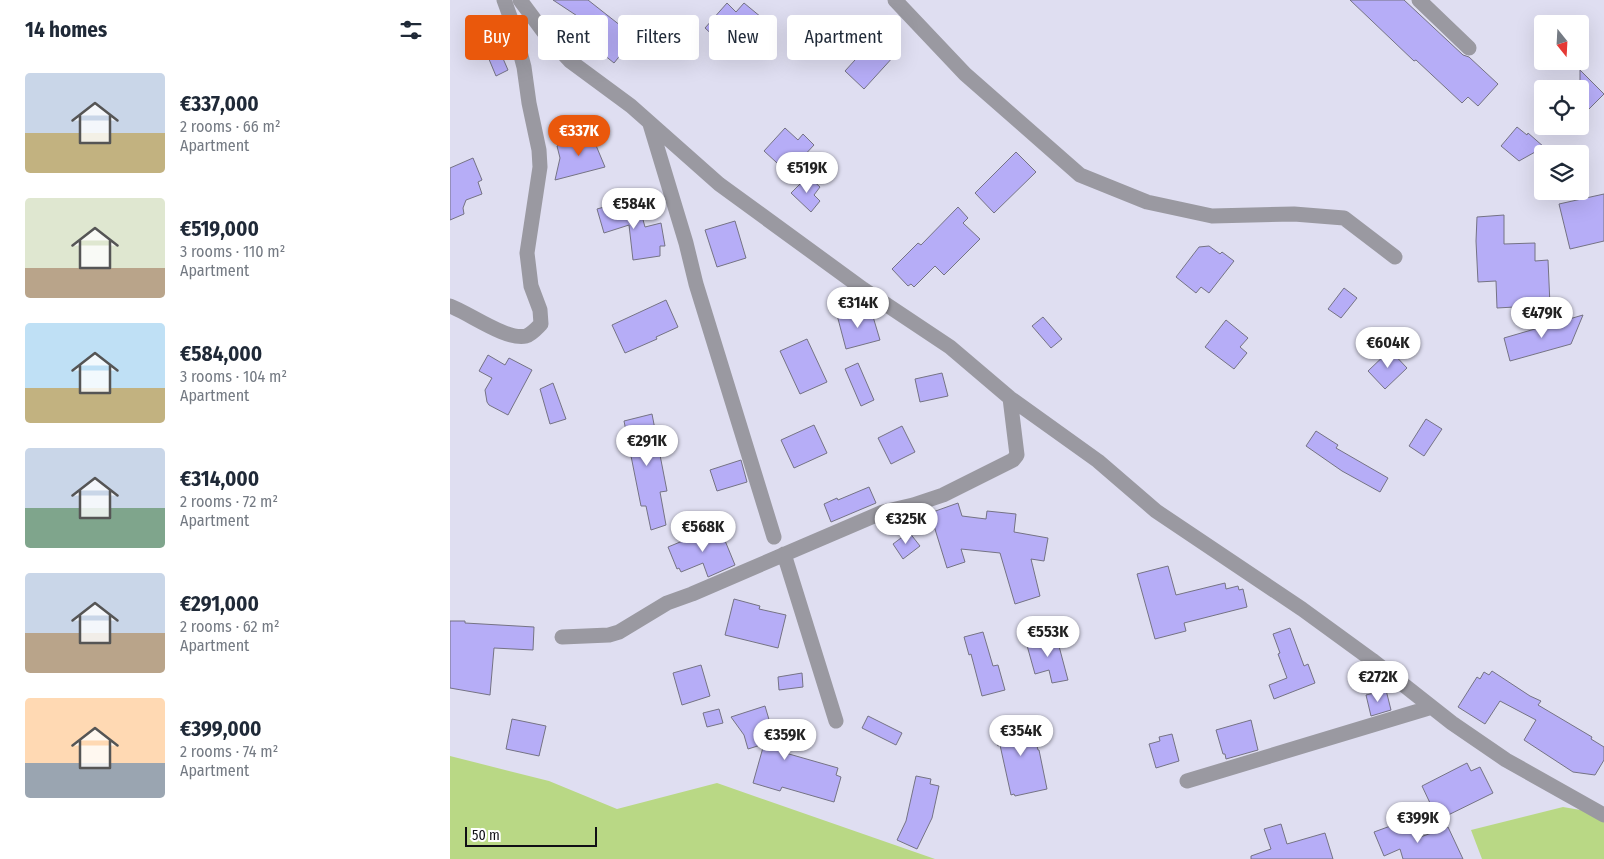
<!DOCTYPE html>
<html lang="en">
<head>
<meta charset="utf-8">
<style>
	body { margin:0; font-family:"Fira Sans Condensed",sans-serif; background:#f2f2f3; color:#1f2937; height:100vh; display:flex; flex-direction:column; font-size:19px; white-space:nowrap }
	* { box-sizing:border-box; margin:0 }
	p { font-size:16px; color:#747a83 }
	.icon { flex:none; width:28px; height:28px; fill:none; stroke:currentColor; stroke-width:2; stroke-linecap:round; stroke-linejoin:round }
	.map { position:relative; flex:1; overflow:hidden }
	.sheet { display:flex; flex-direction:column; background:#fff; width:450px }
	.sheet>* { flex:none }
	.top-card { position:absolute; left:15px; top:15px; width:475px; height:45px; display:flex; gap:10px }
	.needle { width:32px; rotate:162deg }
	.controls { position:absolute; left:1084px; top:15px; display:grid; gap:10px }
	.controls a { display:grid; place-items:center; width:55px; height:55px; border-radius:5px; background:#fff; box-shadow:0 5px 20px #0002; font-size:25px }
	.scale { position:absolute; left:15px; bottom:12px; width:132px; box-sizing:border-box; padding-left:5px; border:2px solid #100f15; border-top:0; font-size:14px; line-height:18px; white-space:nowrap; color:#100f15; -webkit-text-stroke:4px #fff; paint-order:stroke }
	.price { position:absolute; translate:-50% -42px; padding:0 11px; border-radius:18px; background:#fff; color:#222; font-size:16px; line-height:32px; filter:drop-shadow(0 1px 2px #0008) }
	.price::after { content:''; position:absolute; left:50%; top:30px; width:15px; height:11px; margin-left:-8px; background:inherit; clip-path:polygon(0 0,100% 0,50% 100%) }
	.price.on { background:#ea580c; color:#fff }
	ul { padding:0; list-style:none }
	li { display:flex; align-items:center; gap:15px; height:125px; padding:0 25px }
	li span { display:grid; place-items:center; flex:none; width:140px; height:100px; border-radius:5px; color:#555 }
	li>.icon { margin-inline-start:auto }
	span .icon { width:60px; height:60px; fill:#fffc; stroke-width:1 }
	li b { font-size:21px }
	h2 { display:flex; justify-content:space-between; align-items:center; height:60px; padding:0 25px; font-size:21px }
	.pill { padding:0 18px; border-radius:5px; background:#fff; box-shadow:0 5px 20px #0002; font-size:18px; line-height:45px }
	.pill.on { background:#ea580c; color:#fff }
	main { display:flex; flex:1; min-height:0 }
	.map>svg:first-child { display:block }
	.green { fill:#b9d885 }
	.building { fill:#b6adf7; stroke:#757384 }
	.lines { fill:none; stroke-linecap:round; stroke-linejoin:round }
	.street { stroke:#9a99a1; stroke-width:15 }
</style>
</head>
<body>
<main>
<section class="sheet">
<h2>14 homes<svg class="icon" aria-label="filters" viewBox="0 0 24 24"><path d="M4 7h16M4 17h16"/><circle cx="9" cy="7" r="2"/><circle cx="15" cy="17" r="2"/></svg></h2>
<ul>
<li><span style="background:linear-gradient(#c9d6e8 60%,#c2b280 0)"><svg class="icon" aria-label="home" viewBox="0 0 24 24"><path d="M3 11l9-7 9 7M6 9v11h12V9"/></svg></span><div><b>€337,000</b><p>2 rooms · 66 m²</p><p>Apartment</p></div></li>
<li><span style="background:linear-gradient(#dfe7d0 70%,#b9a48a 0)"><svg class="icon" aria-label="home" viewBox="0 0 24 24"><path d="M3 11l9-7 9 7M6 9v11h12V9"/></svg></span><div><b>€519,000</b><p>3 rooms · 110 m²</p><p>Apartment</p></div></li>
<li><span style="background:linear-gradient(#bfe0f5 65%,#c2b280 0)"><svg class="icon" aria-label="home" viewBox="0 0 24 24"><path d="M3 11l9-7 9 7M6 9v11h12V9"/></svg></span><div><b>€584,000</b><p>3 rooms · 104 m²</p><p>Apartment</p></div></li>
<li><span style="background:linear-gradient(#c9d6e8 60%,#7fa58c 0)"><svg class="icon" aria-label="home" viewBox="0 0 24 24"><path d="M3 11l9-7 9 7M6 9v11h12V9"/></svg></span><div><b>€314,000</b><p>2 rooms · 72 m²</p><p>Apartment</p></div></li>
<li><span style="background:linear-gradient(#c9d6e8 60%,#b9a48a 0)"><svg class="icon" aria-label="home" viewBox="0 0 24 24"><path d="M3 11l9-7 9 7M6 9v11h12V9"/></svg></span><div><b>€291,000</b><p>2 rooms · 62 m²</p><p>Apartment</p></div></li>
<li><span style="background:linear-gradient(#ffd9b3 65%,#9aa5b1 0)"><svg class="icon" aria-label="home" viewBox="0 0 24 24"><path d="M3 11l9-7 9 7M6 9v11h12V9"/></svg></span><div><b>€399,000</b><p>2 rooms · 74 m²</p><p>Apartment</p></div></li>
</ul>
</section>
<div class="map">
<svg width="1154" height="859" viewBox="0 0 1154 859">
	<rect width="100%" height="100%" fill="#dfdef1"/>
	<!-- green -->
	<path class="green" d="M0,756L99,781L167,809L267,783L485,859H0Z
		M1113,807L1154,814V859H1032L1021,830Z"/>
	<!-- building -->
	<path class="building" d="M103,0H138L185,37L164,63L143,46L153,33Z
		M900,0H954L1013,55L1019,57L1048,84L1028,106L1018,97L1012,103L966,60L964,61Z
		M277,3L286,12L294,3L317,22L288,54L281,48L279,50L255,28Z
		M425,38L444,56L414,89L395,71Z
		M48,47L58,70L46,76L36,52Z
		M1130,70L1154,94L1130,118Z
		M1067,127L1077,135L1078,133L1094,147L1069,161L1051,146Z
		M335,128L348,140L353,134L364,145L338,173L314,151Z
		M140,131L155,167L105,180L110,158L107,146Z
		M566,152L586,172L544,213L525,193Z
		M23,158L32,180L28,182L32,194L16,200L13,208L14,214L0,220V168Z
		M358,176L370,187L364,195L370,201L361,212L341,193Z
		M1154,194V241L1120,249L1109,204Z
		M172,202L174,209L189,205L195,227L211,223L215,246H210V256L183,260L179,225L154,233L147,209Z
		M508,207L518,218L513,223L530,239L494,275L485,266L464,287L461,284L458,286L442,269L468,243L471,245Z
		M1054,215V244L1085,243V261L1098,260L1100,305L1047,308L1046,281L1028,282L1026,241L1027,217Z
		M285,221L296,258L267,267L255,230Z
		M759,246L770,254L772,252L784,261L759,293L751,287L746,293L726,277L749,247Z
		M894,288L907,298L891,318L878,309Z
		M216,300L228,327L206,337L207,339L175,353L162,325Z
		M403,310L405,315L421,310L430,340L396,349L387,315Z
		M1133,315L1121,344L1060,361L1054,338Z
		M593,317L612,339L601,348L582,326Z
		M776,320L798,338L790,347L797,353L784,369L755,347Z
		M357,339L377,382L350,394L330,351Z
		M940,350L957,368L935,389L918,371Z
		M38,355L55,365L59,358L82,370L58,415L39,405L37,402L35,390L42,378L29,371Z
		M408,363L424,400L411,406L395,369Z
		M492,373L498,396L470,402L465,379Z
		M103,383L116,419L100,424L90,389Z
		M202,414L217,491L210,492L216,525L201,530L196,506H191L174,421Z
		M976,419L992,429L974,456L959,446Z
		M364,425L377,453L344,468L331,440Z
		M452,426L465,452L441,464L428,438Z
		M866,431L888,445L886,448L938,478L930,492L892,471L856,446Z
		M291,460L297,482L267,491L260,470Z
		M419,487L426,503L381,522L374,504L387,498L388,500Z
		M508,503L512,516L536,519L537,511L566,514L564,532L598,538L594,561L581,559L590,596L565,604L550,553L511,549L515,562L497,568L480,513Z
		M269,526L285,565L258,577L253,563L231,572L229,568L227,569L218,547Z
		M459,532L470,546L453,559L443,544Z
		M718,566L726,595L775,583L776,589L788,586L789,590L793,589L797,607L734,623L736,631L705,639L687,574Z
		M284,599L310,606L309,609L336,615L328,648L275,635Z
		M0,621H15V623L84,627L83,650L44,648L40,695L0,688Z
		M840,628L854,666L858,664L865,683L824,699L819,685L837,678L828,654L830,653L823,634Z
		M533,632L543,666L548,665L555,690L532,696L521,654L519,655L514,637Z
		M606,635L618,680L602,683L599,670L585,674L576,642Z
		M251,665L260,696L232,705L223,673Z
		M1042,671L1080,696L1091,701L1088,705L1142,737L1141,739L1154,747V760L1145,775L1123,772L1074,740L1086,720L1050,701L1035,724L1008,707L1027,677L1030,679L1034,672L1039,675Z
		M352,673L353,687L329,690L328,677Z
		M936,690L941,710L921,716L916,695Z
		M315,706L320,723L322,719L332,752L388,768L386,775L391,777L384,802L332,787L330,791L303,783L314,744L298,749L294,735L281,717Z
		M269,709L273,723L257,727L253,713Z
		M418,716L452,733L446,745L412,728Z
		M62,719L96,726L89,756L56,749Z
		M577,719L578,722L581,721L588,750H589L597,789L565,796L564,794L561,795L550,745L548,746L543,727Z
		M801,720L808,750L776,759L775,754H773L766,730Z
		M722,734L729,761L706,768L699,744L710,741L709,737Z
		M1017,763L1021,771L1030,767L1043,793L988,820L972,786Z
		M466,776L481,779L480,784L489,786L482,818L467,849L447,840L456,821Z
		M831,824L837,844L875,833L883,859H801V856L821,849L814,829Z
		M946,824H951L959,827L962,829L965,839L998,827L1013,859H953L950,849L934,856L924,832Z"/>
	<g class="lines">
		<!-- street -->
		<path class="street" d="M70,0L96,35L120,61L181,106L269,184L413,289L500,347L560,398L648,461L706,511L852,609L922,660L1002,723L1056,760L1154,815
			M445,0L515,74L630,175L697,202L762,216L844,214L894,218L945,257
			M969,0L1019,48
			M200,124L236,243L246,284L324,537
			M0,306C19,313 57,341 76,336C82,334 86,329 91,324L90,310L81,286L77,253L90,167L89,150L79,103L74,67L62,22L54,0
			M334,554L386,721
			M112,637L159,635L169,632L217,603L242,594L433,512L463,505L493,495L563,460L567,455L560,398
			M737,781L982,707"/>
	</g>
</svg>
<div class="controls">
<a><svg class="needle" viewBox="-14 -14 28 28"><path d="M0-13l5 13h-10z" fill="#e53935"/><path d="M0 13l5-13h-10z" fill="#747a83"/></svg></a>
<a><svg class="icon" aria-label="locate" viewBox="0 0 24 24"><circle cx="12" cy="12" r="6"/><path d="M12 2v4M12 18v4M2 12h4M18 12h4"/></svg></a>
<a><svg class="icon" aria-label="layers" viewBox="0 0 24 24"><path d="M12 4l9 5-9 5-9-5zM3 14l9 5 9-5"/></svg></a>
</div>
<div class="scale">50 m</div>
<b class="price on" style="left:129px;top:157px">€337K</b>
<b class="price" style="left:357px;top:194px">€519K</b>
<b class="price" style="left:184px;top:230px">€584K</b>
<b class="price" style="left:408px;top:329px">€314K</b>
<b class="price" style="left:1092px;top:339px">€479K</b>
<b class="price" style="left:938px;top:369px">€604K</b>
<b class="price" style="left:197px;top:467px">€291K</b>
<b class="price" style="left:456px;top:545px">€325K</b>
<b class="price" style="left:253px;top:553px">€568K</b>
<b class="price" style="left:598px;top:658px">€553K</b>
<b class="price" style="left:928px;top:703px">€272K</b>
<b class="price" style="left:571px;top:757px">€354K</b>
<b class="price" style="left:335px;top:761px">€359K</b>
<b class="price" style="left:968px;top:844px">€399K</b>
<div class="top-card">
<a class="pill on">Buy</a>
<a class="pill">Rent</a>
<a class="pill">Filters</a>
<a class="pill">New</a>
<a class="pill">Apartment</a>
</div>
</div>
</main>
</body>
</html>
